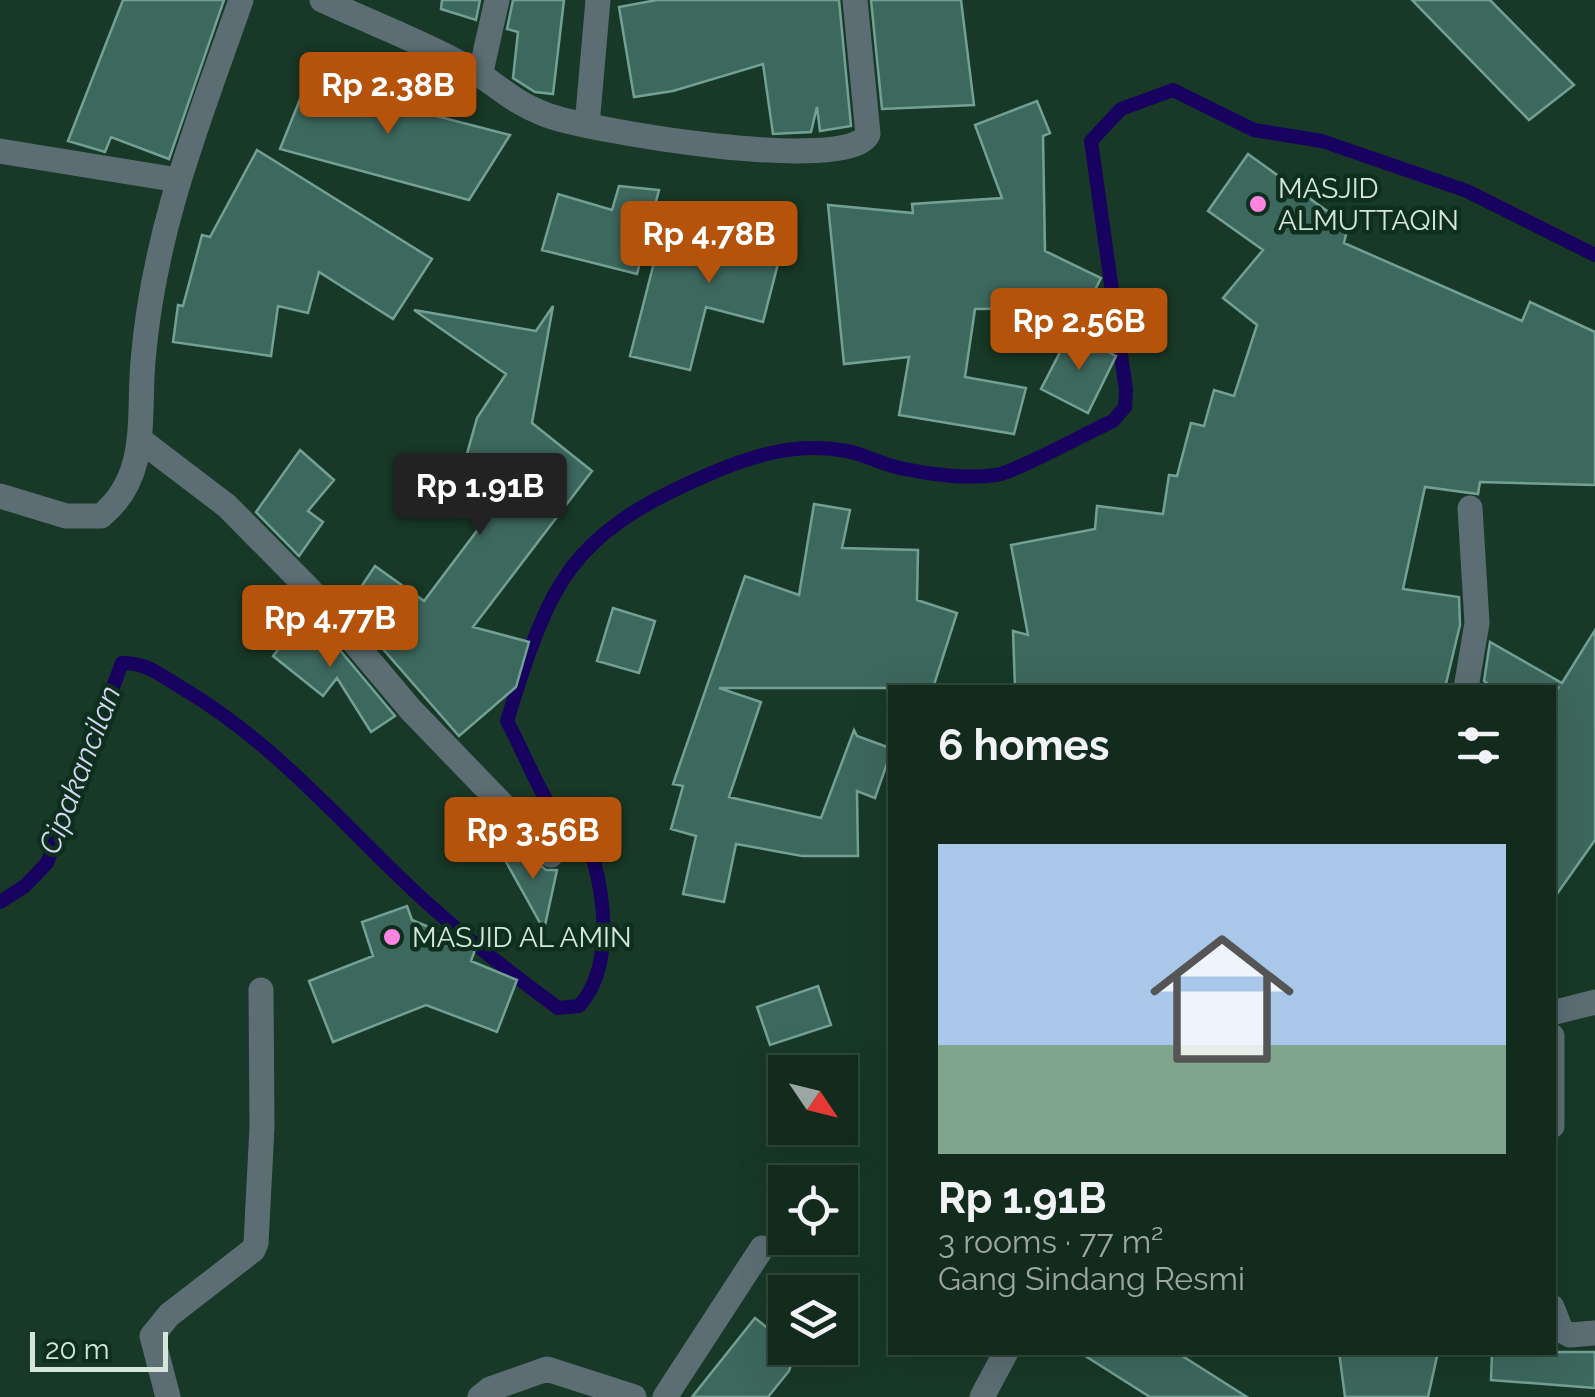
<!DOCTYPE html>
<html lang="en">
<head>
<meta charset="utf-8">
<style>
	body { margin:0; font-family:Raleway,sans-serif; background:#1f372a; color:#f1f3f6; height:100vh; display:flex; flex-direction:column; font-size:38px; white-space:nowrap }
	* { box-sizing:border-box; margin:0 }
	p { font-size:32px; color:#9ca7a4 }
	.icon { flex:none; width:55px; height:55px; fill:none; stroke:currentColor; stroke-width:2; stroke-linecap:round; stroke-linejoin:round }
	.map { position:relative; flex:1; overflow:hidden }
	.drawer { position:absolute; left:888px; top:685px; width:668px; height:670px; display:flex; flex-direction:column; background:#122b1d; border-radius:0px; box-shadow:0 10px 40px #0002,0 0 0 2px #31473b }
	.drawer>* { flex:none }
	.needle { width:65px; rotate:125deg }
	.tools { position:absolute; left:768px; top:1055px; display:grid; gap:20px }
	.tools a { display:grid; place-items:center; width:90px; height:90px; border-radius:0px; background:#122b1d; box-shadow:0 10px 40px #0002,0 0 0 2px #31473b; font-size:50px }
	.scale { position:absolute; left:30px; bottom:25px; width:138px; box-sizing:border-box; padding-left:10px; border:5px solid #d4e6da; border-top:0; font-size:28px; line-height:35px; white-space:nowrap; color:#d4e6da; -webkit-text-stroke:8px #0e2f1e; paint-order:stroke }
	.price { position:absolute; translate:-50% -85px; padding:0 22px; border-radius:10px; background:#b45309; color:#fff; font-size:32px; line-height:65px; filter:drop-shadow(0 2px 5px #0008) }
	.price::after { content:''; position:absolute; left:50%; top:60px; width:30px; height:22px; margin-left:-15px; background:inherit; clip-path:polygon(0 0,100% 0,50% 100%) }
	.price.selected { background:#222; color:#fff }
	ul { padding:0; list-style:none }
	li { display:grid; align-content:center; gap:20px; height:530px; padding:0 50px }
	li span { display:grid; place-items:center; height:310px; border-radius:0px; color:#555 }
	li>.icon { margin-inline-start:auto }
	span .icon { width:180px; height:180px; fill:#fffc; stroke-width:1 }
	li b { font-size:42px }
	h2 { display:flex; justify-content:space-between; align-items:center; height:120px; padding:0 50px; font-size:42px }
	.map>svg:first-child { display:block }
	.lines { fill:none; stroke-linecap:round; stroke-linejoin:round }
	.stream { stroke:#17025f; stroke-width:14 }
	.building { fill:#3d685e; stroke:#73a095; stroke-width:2.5 }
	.lane { stroke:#5c6e74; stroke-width:25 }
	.street { stroke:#5c6e74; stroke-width:25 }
	.poi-dot { fill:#fe85e0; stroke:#0e2f1e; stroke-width:4 }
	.labels { text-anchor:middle; stroke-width:9; stroke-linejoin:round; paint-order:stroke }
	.poi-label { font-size:28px; fill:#d4e6da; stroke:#0e2f1e; text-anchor:start }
	.water-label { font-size:30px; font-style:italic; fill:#d2d6ef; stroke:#0e2f1e }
</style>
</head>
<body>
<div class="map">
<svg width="1595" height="1397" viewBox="0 0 1595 1397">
	<rect width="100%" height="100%" fill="#183927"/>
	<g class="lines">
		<!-- stream -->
		<path class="stream" d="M0,902L25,886L47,863L122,663C148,663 160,675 182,688C272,741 336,817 411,888C456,931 508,971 558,1008L579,1006C612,970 606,904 593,858C589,842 567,831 558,818C537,789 524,752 507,721C550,582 568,535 707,475C752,455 797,442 847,451C867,455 885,466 905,469C932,475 968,479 996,475C1014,473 1090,431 1113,421L1125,407L1126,390L1091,141L1121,109L1173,90L1254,130L1322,141L1467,191L1595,255"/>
	</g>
	<!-- building -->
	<path class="building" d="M123,0H224L169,159L111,137L105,152L68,141Z
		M442,0H480L476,20L441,9Z
		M513,0H564L553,94L535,92L513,78L518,32L507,29Z
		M657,0H839L851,126L820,131L817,107L811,132L773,134L763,64L673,91L634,97L619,7Z
		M871,0H961L974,105L882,109Z
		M1412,0H1490L1574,85L1529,120Z
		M315,62L375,86L370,99L510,135L469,200L280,149Z
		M1037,101L1050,133L1043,136L1045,251L1101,278L1086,308L975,309L965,377L1026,388L1014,434L899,415L909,357L844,364L828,205L913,213L912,204L1002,198L975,125Z
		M257,150L432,259L393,319L319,272L308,313L278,306L271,356L173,342L178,305L183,306L202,235L210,237Z
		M1248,154L1348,226L1344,243L1522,321L1530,302L1595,332V485L1480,482L1478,494L1425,487L1403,589L1459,597L1460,625L1445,688H1015L1013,631L1028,635L1011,545L1095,529L1097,506L1163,514L1169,475L1177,476L1191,423L1204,426L1214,390L1234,396L1257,325L1223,298L1263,250L1208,211Z
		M619,186L659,190L637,274L542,250L558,194L612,210Z
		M734,203L790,217L763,322L706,307L690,370L630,356L658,247L719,260Z
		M553,306L532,423L592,471L473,627L529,642L516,687L459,736L347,608L375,566L424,601L485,520L454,500L477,418L506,374L414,310L536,331Z
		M1070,333L1116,356L1088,413L1041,389Z
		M300,450L334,480L308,511L323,522L299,556L256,512Z
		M814,504L850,510L842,548L918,550L917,600L957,613L933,688H719L761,702L729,797L821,818L854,730L857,736L890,748V755L875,798L857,791L858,856H802L736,844L724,902L683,894L696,836L671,829L683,786L673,784L745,576L799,595Z
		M613,608L655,621L639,673L597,661Z
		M308,612L395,716L371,732L337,678L323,696L273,656Z
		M1595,630V840L1552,901V697L1558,688H1494L1484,681L1490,642L1562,683Z
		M500,851L525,852L546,870H557L544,930Z
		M407,906L412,920L476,947L471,961L517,980L497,1032L426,1005L333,1042L309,981L373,956L362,922Z
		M818,986L831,1025L770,1045L757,1007Z
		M755,1318L785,1342V1348L796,1350L789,1371L768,1397H692Z
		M1079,1352H1176L1247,1397H1150Z
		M1339,1352H1438L1428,1397H1345Z
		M1492,1352H1595V1388L1491,1380Z"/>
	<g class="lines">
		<!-- lane -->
		<path class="lane" d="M587,125L598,0"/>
		<!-- street -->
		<path class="street" d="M322,0C369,22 421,41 467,67C496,83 510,101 544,114C586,131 850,175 868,134L855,0
			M480,76L497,0
			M0,151L178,180
			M139,439L227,506L310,590L411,710L551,855
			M0,496L66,516H101C150,476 138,417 143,361C154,229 198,123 241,0
			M1466,688L1477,623L1470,508
			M1552,1013L1595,1002
			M1552,1036V1126
			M1552,1307L1561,1330L1570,1335L1595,1333
			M168,1397L152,1336L169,1315L253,1250L256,1243L262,1127L261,990
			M480,1397L490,1389L547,1369L634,1397
			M665,1397L762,1248
			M982,1397L1006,1352"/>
	</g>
	<!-- markers -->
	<g class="poi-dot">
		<circle cx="1258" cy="204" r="10"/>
		<circle cx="392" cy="937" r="10"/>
	</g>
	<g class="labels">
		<!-- poi labels -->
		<g class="poi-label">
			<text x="1278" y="198">MASJID<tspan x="1278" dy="32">ALMUTTAQIN</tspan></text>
			<text x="412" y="947">MASJID AL AMIN</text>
		</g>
		<!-- water labels -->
		<g class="water-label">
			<text transform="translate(80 770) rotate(-69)" y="10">Cipakancilan</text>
		</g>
	</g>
</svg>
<div class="tools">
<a><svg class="needle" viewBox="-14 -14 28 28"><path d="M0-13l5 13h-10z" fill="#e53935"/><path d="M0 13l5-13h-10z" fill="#9ca7a4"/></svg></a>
<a><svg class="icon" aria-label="locate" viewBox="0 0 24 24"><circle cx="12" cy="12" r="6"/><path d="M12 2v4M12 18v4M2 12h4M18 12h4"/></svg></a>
<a><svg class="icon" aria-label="layers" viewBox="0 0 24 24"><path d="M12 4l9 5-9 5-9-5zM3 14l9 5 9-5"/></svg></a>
</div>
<div class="scale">20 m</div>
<b class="price" style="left:388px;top:137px">Rp 2.38B</b>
<b class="price" style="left:709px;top:286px">Rp 4.78B</b>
<b class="price" style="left:1079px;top:373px">Rp 2.56B</b>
<b class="price selected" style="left:480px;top:538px">Rp 1.91B</b>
<b class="price" style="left:330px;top:670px">Rp 4.77B</b>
<b class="price" style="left:533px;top:882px">Rp 3.56B</b>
<section class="drawer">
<h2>6 homes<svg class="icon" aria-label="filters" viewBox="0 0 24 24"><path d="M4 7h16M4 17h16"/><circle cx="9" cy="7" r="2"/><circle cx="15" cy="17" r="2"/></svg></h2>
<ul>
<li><span style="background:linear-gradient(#a9c7e8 65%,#7fa58c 0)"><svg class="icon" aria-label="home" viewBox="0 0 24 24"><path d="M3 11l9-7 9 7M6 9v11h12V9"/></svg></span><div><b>Rp 1.91B</b><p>3 rooms · 77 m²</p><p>Gang Sindang Resmi</p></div></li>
</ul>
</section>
</div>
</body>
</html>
